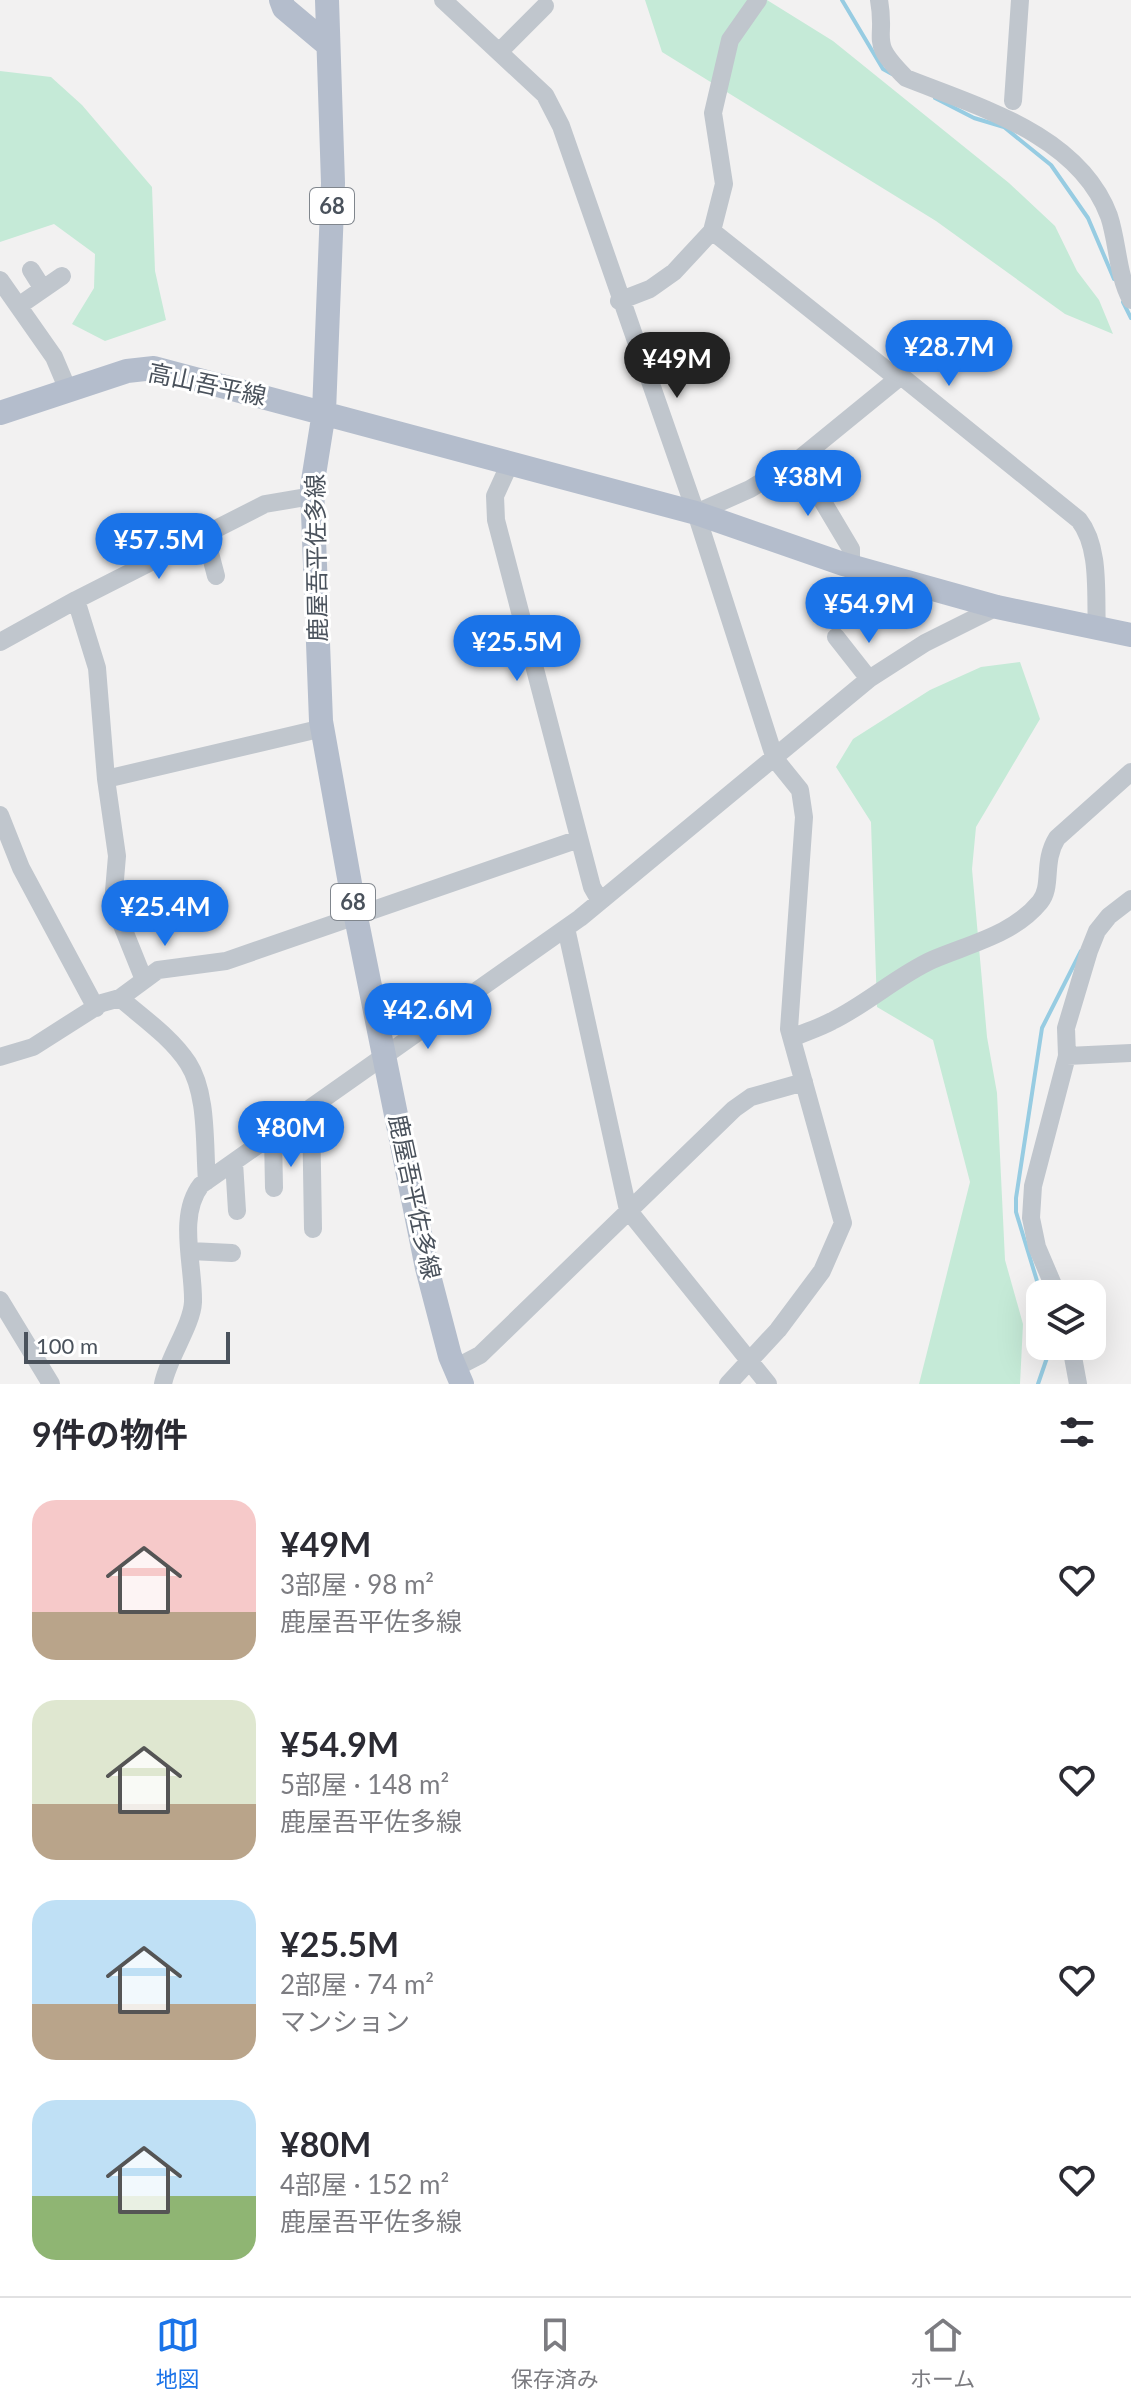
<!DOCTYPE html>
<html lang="ja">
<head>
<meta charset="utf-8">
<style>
	body { margin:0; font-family:Lato,"Noto Sans JP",sans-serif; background:#f7f7f7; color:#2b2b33; height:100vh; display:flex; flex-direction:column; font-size:30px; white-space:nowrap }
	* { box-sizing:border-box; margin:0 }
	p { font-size:26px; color:#7c7c81 }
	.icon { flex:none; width:44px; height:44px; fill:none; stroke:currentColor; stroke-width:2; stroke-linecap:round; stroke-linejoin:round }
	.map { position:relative; height:1384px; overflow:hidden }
	.side { display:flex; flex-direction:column; background:#fff; flex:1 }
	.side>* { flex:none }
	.fabs { position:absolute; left:1026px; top:1280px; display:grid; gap:16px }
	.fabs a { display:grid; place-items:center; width:80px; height:80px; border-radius:16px; background:#fff; box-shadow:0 8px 32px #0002; font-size:40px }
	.scale { position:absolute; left:24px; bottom:20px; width:206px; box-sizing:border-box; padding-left:8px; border:4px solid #4a525c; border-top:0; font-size:22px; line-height:28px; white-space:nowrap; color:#4a525c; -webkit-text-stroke:6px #fff; paint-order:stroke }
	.price { position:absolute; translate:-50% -68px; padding:0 18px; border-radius:28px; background:#1a73e8; color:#fff; font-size:26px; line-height:52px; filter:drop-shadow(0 2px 4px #0008) }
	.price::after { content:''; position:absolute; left:50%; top:48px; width:24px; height:18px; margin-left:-12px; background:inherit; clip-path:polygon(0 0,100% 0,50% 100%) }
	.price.current { background:#222; color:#fff }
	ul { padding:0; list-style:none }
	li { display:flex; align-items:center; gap:24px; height:200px; padding:0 32px }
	li span { display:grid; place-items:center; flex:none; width:224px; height:160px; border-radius:24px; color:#555 }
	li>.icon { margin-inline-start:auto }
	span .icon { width:96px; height:96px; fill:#fffc; stroke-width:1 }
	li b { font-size:34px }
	h2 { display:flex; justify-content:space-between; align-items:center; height:96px; padding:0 32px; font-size:34px }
	.tabs { display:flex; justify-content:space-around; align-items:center; height:112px; border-top:2px solid #e1e1e2; background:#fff; font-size:22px; color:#7c7c81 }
	.tabs a { display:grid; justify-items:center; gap:4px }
	.tabs .current { color:#1a73e8 }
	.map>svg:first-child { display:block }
	.green { fill:#c5ead7 }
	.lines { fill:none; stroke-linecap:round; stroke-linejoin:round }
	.stream { stroke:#97cce2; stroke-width:4 }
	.minor { stroke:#c0c6cd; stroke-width:18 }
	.major { stroke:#b4bdcc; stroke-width:24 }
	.labels { text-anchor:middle; stroke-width:6; stroke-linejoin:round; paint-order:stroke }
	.shield { fill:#fff; stroke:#80868d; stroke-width:2 }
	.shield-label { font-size:22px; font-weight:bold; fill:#4a525c }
	.street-label { font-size:24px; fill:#4a525c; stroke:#fff }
</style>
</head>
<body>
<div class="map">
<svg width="1131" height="1384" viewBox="0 0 1131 1384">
	<rect width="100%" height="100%" fill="#f2f1f1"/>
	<!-- green -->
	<path class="green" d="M645,0H767L833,41L1009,183L1055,226L1077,271L1099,300L1113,334L1065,314L936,221L662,52Z
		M0,71L51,77L82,105L152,187L155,271L166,320L105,341L72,324L94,288L95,254L54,224L0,242Z
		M1020,662L1040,719L976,827L972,869L987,1037L997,1093L1005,1260L1023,1324L1020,1384H919L970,1182L933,1040L877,1007L871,822L836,767L853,739L930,690L981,667Z"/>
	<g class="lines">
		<!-- stream -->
		<path class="stream" d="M842,0L883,69L892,74
			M935,98L974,118L1004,127L1051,165L1088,218L1114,279
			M1123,302L1131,318
			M1041,1294L1016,1212V1198L1042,1028L1081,951
			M1038,1384L1051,1346"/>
		<!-- minor -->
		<path class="minor" d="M443,0L545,95L561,126L696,513L775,759L800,790L804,817L789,1029L843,1223L822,1271L778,1330L728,1384
			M879,0C887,43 867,39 906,78C979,107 1079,135 1109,216C1118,243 1117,274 1131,300
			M499,52L545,6
			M1013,101L1020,0
			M712,231L898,379
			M31,270L43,289
			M0,280L54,357L68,390
			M619,301L650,289L674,272L712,231L724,184L713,113L730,40L758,0
			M20,305L62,276
			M798,460L851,549V566
			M510,463L495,496L496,520L592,887L600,901
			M696,513L750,489L798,460L901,376L1079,520C1101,548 1095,596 1097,630
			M205,534L216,576
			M76,600L97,668L106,779
			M836,637L869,679
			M0,642L76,600L265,504L312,496
			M0,815L21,868L96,1008
			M566,928L628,1210L768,1384
			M144,980L113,903L117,856L106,779L323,728
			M120,998C143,1018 171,1037 188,1063C208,1094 204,1145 207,1181
			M792,1038C805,1032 819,1028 832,1021C867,1004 897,976 932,960C969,944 1013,935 1040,902C1053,886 1042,862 1057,838L1131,772
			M1067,1056L1131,1053
			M0,1057L33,1047L102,1003L120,998L158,970L226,961L579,839
			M311,1109L313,1229
			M273,1135L274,1188
			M234,1162L237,1211
			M190,1251L232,1253
			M1057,1294L1037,1247L1031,1218L1033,1186L1067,1056L1066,1028L1089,951L1097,931L1109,916L1131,899
			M0,1300L51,1384
			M1071,1346L1078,1384
			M455,1368L480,1355L734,1109L751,1097L804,1082
			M163,1384C168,1358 192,1325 193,1302C194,1266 177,1216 201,1185L580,918L869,679L925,643L997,607"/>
		<!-- major -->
		<path class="major" d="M281,0L284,8L328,45
			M327,0L333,183L324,412L312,487L321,721L356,917L427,1268L450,1356L462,1384
			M0,413L127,371L154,368L696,513L843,564L997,607L1131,635"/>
	</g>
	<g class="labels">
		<!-- shield labels -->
		<g class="shield">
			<rect x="310" y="188" width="44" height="36" rx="6"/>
			<rect x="331" y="884" width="44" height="36" rx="6"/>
		</g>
		<g class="shield-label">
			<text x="332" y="214">68</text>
			<text x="353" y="910">68</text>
		</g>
		<!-- street labels -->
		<g class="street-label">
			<text transform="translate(207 385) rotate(12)" y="8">高山吾平線</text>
			<text transform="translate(317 558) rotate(-91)" y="8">鹿屋吾平佐多線</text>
			<text transform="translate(414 1197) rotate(78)" y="8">鹿屋吾平佐多線</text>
		</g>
	</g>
</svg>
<div class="fabs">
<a><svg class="icon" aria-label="layers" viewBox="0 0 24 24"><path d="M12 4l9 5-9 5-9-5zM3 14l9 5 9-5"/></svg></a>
</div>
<div class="scale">100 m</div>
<b class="price" style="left:949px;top:388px">¥28.7M</b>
<b class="price current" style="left:677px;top:400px">¥49M</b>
<b class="price" style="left:808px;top:518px">¥38M</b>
<b class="price" style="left:159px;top:581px">¥57.5M</b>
<b class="price" style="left:869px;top:645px">¥54.9M</b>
<b class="price" style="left:517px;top:683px">¥25.5M</b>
<b class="price" style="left:165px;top:948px">¥25.4M</b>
<b class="price" style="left:428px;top:1051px">¥42.6M</b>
<b class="price" style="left:291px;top:1169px">¥80M</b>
</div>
<section class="side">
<h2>9件の物件<svg class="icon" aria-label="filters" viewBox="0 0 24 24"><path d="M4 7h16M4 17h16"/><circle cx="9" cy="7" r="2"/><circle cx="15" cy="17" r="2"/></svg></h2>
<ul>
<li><span style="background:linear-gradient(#f6c9c9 70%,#b9a48a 0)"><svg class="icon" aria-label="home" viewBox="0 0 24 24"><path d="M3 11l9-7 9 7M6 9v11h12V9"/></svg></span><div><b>¥49M</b><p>3部屋 · 98 m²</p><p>鹿屋吾平佐多線</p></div><svg class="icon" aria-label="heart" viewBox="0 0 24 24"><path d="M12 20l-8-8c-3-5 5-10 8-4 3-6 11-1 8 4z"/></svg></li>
<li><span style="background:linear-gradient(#dfe7d0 65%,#b9a48a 0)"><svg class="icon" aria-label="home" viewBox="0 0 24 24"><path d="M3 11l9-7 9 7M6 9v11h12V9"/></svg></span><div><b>¥54.9M</b><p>5部屋 · 148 m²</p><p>鹿屋吾平佐多線</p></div><svg class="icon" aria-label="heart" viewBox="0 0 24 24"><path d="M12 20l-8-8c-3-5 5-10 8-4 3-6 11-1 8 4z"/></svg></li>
<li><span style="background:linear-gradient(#bfe0f5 65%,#b9a48a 0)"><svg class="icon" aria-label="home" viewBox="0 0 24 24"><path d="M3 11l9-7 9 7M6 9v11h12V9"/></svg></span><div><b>¥25.5M</b><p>2部屋 · 74 m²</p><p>マンション</p></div><svg class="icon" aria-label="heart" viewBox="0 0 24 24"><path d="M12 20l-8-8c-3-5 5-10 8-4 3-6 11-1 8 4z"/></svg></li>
<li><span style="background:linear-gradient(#bfe0f5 60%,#8fb573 0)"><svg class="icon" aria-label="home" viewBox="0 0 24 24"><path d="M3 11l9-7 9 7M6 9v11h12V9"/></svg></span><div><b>¥80M</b><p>4部屋 · 152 m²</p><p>鹿屋吾平佐多線</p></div><svg class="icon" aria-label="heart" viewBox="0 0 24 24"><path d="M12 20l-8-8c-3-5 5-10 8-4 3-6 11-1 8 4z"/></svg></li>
</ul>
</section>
<nav class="tabs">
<a class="current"><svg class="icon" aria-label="map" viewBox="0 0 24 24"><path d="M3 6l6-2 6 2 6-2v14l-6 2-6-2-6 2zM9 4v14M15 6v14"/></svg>地図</a>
<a><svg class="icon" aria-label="saved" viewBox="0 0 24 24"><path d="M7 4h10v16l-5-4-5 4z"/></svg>保存済み</a>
<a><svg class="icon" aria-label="home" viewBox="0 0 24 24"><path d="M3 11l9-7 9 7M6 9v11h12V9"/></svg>ホーム</a>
</nav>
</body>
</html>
